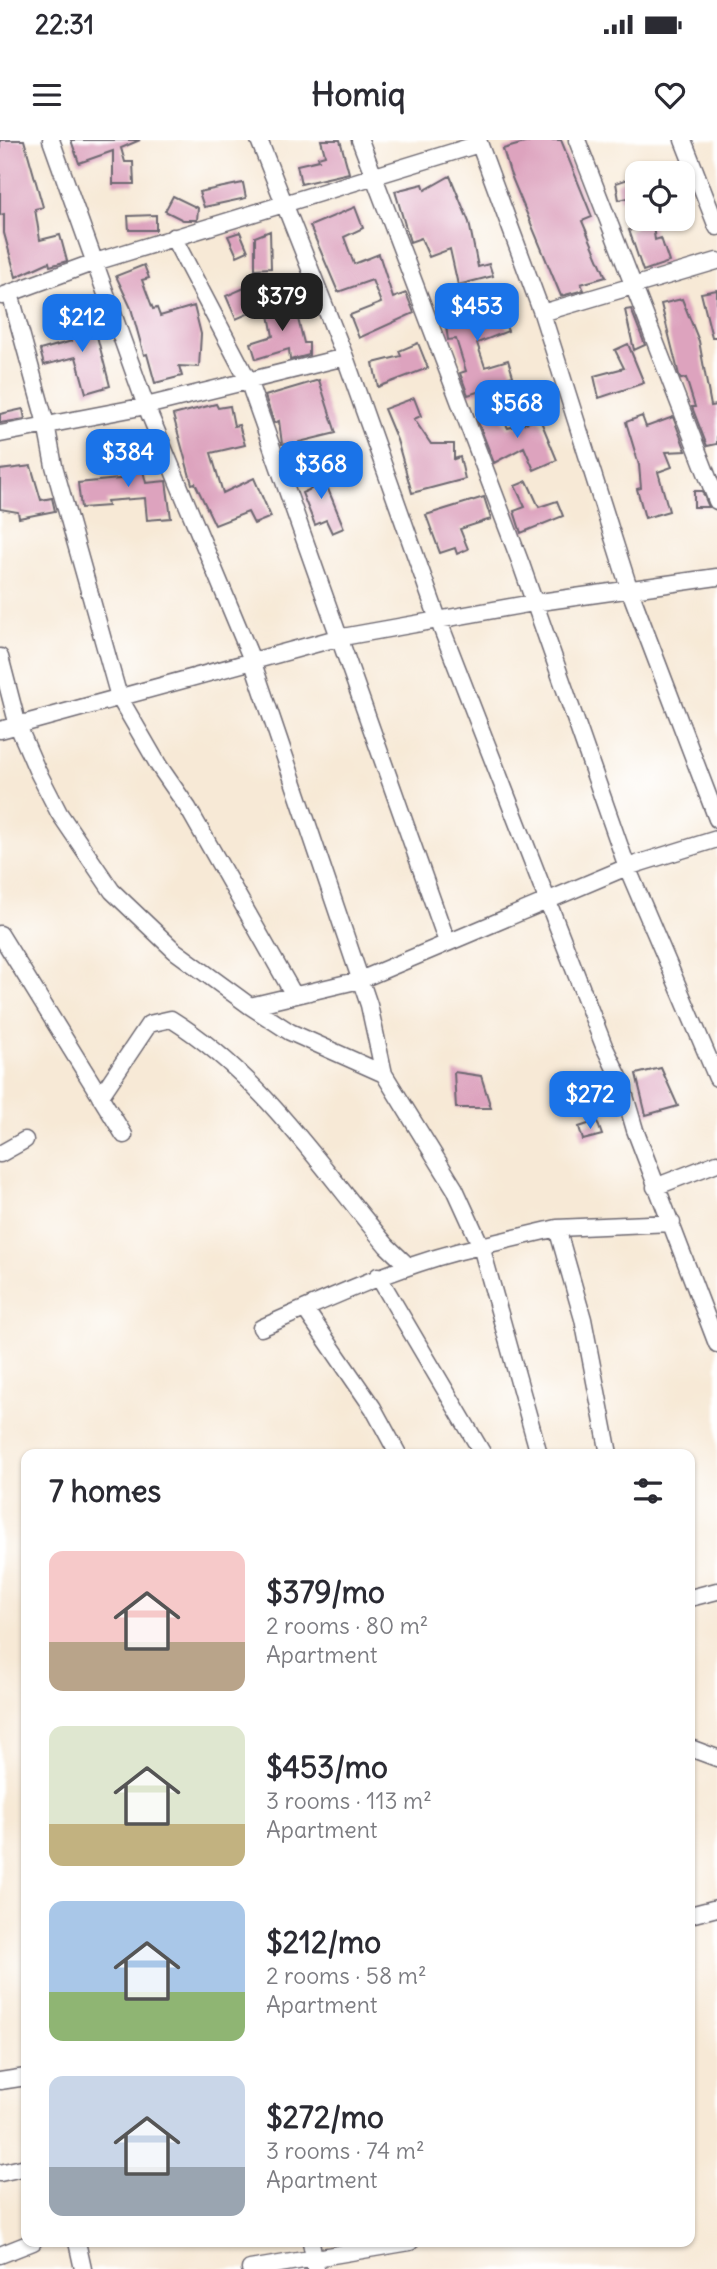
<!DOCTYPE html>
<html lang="en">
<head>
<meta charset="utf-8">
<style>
	body { margin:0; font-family:Delius,sans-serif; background:#f2f2f3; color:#2b2b33; height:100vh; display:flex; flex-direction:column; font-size:26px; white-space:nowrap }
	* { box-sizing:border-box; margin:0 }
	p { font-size:23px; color:#7c7c81 }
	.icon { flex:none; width:38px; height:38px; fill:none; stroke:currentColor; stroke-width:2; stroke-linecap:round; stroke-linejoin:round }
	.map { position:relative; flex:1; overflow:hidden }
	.panel { position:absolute; left:21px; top:1309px; width:674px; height:798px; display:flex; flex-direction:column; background:#fff; border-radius:14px; box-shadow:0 2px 5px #0004 }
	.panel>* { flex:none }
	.fabs { position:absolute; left:625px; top:21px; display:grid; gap:14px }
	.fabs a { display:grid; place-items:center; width:70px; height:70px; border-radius:14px; background:#fff; box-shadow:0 2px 5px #0004; font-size:35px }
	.price { position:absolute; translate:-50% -60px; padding:0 16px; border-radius:14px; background:#1a73e8; color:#fff; font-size:23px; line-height:46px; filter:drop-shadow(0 2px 4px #0008) }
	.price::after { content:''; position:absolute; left:50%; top:42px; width:21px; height:16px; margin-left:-10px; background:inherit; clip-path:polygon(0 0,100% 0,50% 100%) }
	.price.selected { background:#222; color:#fff }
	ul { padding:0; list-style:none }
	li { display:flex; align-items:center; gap:21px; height:175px; padding:0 28px }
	li span { display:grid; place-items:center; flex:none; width:196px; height:140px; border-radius:14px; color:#555 }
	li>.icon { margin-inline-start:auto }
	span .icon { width:84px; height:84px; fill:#fffc; stroke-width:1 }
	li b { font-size:30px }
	h2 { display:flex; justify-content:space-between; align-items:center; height:84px; padding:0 28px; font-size:30px }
	.status { display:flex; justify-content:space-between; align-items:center; height:49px; padding:0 35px; background:#fff; direction:ltr }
	.status svg { height:19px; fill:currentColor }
	header { display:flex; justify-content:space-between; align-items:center; height:91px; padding:0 28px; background:#fff; font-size:32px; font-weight:800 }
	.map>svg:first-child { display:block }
	.building { fill:#dda3be }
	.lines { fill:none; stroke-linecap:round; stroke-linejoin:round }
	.minor-casing { stroke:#6d6871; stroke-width:19 }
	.minor { stroke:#fff; stroke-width:16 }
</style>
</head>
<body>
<div class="status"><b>22:31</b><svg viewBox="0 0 49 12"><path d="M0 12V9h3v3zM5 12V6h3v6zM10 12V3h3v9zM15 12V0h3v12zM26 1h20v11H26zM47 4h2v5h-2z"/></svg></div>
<header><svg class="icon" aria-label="menu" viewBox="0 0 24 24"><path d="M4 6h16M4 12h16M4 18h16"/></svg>Homiq<svg class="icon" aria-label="heart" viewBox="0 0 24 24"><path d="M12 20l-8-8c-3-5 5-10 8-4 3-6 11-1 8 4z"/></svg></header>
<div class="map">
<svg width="717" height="2129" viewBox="0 0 717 2129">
	<rect width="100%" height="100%" fill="#fff"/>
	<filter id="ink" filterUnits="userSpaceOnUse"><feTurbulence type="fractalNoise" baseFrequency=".0143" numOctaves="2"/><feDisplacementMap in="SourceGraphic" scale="14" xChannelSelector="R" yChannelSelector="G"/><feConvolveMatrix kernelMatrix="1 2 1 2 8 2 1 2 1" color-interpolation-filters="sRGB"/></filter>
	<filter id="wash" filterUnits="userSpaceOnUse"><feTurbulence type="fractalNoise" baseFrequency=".00686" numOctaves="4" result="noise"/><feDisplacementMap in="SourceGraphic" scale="28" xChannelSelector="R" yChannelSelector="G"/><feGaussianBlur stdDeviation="1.57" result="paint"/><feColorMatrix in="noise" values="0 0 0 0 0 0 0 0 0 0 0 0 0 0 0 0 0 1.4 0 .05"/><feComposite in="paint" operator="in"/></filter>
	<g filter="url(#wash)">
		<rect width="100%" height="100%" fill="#f7e9d6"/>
		<g id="blocks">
			<!-- building -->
			<path class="building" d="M0,0H24L43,67L35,69L40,100L60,95L67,121L50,126L49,122L16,137L4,93V74L0,75Z
				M71,0H140L121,8L125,22H133L134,44H113V11L79,23Z
				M321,0H340L349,33L301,44L297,25L319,20L318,17L325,15Z
				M535,0H561L592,77L582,81L606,137L581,144L584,150L561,156L510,33L503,9Z
				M450,36L469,82L478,127L489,124L493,136L458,145L450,109L429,117L421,98L410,102L395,51L423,44L425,50Z
				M637,36V56L619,60L616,43Z
				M243,43L246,58L204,67L199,52Z
				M173,56L198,68L197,80H183L165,71Z
				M355,67L363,88L344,97L354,124L379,114L393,158L406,153L414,173L359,198L350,175L381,163L372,140L338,152L310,86Z
				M156,75V90H129L128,76Z
				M633,79H652L655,100L661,98L669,122L643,131L629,90L635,88Z
				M270,91L271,128L255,129V97Z
				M240,92L248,111L237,116L228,96Z
				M144,125L149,138L142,140L153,169L157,168L160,176L194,166L201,194L199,227L179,226L182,236L155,243L147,214L144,215L131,168L116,136Z
				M249,146L259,169L236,179L226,156Z
				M717,150V197H712L701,153Z
				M284,155L287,173L296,171L304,203H309V215L290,220L289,209L256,219L251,203L273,196L266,159Z
				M494,159L499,180L503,179L508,191L477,203L485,227L508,220L513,236L491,243L493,247L468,255L460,233L466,231L456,199L448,200L446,186L450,185L444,171Z
				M682,159L699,201L711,266L717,265V304L707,306L692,267H695L686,238L681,239L679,235L661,164Z
				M631,169L645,205L634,210L625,170Z
				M92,177L110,246L86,253L76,217L44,225L40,210L72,201L67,184Z
				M418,203L428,228L378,247L373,223L401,216L399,211Z
				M628,204L644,243L599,258L594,236L624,228L615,210Z
				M319,240L336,293L299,302V305L282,304L279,281L274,283L265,256Z
				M414,258L421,276L414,279L431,304H454V319L460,317L465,339L412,353L397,300L384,269Z
				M216,264L218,268L230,266L234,286L239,285L245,305L211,313L223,353L254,338L271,377L254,384L248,372L215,385L195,343L192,344L173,275Z
				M23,269L25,279L0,283V274Z
				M497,269L508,288L540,279L557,320L534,330L524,307L494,323L477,279Z
				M642,276L646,287L673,277L686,311L666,312L672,327L658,332L669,371L645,378L637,349L641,348L639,325L626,282Z
				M136,302L146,343L166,341L171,378L147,380L145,358L107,361L108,366L81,368L78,343L129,338L121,306Z
				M31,326L41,360L52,358L55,371L19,378L18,372L0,369V330Z
				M319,327L344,388L332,393L326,380L315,385L302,353L311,349L304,333Z
				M527,341L539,367L557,361L563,376L521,393L514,371L525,367L515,346Z
				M694,351H702L709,367H694Z
				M484,357L491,379L460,389L468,409L457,414L455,408L440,413L426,375Z
				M661,928L678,966L646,975L636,934Z
				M454,932L481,936L491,968H456Z
				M597,981L602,995L583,1000L579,987Z"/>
		</g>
	</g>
	<g filter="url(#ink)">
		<use href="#blocks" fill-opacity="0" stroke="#6d6871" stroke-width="2"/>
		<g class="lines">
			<!-- minor casing -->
			<g class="minor-casing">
				<path id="minor" d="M51,0L146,266L252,520L369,865L384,934
					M259,0L345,217L438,479L604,906L620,939L635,990L717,1204
					M360,0L521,424L627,727L717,938
					M478,0L542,173L630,451L717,679
					M577,0L717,361
					M683,0L717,87
					M173,97L248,240L447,802
					M10,153L46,284L54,326L119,557L159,626L188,668L294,855
					M2,156L92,123L479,4
					M542,173L717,121
					M0,294L146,266L345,217
					M0,517L18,586L37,630L59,673L112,751L175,811L250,866L290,892L384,934L455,1049L481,1106L557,1088L672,1083
					M0,590L337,498L533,463L717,437
					M0,794L124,995
					M250,866L360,840L627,727L717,699
					M100,957L149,884L171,879C261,935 320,1026 387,1106L407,1125
					M0,1014L25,1000
					M655,1047L717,1023
					M557,1088L583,1179L609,1314
					M378,1136L483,1314
					M305,1169L373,1268L398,1314
					M261,1188C334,1156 403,1123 481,1106L539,1314
					M690,1458L717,1451
					M690,1608L717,1618
					M690,1775L717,1768
					M0,1941L26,1937
					M0,2033L26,2027
					M77,2102L83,2129
					M311,2102L316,2129
					M0,2115L33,2102
					M250,2129L410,2102"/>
			</g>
			<!-- minor -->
			<use href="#minor" class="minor"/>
		</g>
	</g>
</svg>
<div class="fabs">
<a><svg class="icon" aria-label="locate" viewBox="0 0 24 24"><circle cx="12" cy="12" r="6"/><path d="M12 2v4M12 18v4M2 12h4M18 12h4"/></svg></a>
</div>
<b class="price selected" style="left:282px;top:193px">$379</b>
<b class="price" style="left:477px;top:203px">$453</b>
<b class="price" style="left:82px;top:214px">$212</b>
<b class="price" style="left:517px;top:300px">$568</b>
<b class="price" style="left:128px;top:349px">$384</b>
<b class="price" style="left:321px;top:361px">$368</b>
<b class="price" style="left:590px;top:991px">$272</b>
<section class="panel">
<h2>7 homes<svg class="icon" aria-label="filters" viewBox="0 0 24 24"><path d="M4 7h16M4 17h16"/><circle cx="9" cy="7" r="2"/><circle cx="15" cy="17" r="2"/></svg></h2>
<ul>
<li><span style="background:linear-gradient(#f6c9c9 65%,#b9a48a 0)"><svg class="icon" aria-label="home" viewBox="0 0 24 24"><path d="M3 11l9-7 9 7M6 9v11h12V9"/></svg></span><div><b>$379/mo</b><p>2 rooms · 80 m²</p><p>Apartment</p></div></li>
<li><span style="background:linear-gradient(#dfe7d0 70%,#c2b280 0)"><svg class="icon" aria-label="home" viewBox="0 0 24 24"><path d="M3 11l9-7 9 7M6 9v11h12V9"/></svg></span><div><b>$453/mo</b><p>3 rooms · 113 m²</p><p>Apartment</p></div></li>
<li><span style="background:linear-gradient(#a9c7e8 65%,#8fb573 0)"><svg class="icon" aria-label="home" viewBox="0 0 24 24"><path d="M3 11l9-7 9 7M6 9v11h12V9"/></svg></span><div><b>$212/mo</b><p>2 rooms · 58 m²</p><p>Apartment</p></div></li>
<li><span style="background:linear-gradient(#c9d6e8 65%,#9aa5b1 0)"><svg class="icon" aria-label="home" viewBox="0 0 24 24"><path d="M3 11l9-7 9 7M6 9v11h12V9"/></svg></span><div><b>$272/mo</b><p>3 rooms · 74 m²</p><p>Apartment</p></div></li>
</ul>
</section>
</div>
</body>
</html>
